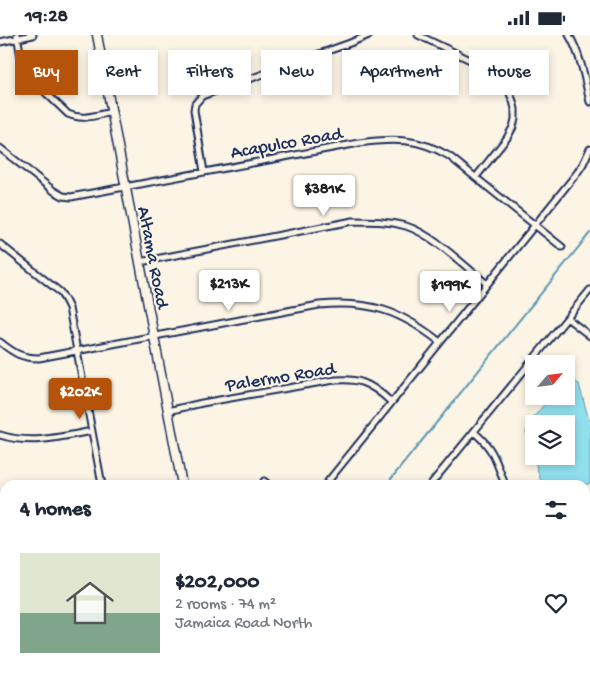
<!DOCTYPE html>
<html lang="en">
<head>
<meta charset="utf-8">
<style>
	body { margin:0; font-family:"Gochi Hand",sans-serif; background:#f6f6f7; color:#1f2937; height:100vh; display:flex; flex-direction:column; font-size:19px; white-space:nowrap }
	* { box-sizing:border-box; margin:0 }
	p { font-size:16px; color:#747a83 }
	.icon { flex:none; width:28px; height:28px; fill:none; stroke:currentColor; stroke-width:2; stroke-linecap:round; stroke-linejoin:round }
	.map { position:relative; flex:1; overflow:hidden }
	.details { position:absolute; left:0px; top:445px; width:590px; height:196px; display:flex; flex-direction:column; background:#fff; border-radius:15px 15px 0 0; box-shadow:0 2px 8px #0003 }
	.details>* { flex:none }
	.guide { position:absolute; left:15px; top:15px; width:560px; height:45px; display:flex; gap:10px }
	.needle { width:32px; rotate:62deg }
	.controls { position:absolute; left:525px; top:320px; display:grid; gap:10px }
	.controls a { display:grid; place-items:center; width:50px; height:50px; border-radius:0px; background:#fff; box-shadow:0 2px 8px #0003; font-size:25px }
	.price { position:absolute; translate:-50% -42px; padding:0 11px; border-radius:5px; background:#fff; color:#222; font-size:16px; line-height:32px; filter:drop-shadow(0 1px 2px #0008) }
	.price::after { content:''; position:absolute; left:50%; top:30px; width:15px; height:11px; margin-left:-8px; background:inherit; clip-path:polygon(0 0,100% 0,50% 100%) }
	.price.on { background:#b45309; color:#fff }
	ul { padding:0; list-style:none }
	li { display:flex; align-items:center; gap:15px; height:125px; padding:0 20px }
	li+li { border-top:1px solid #e0e1e3 }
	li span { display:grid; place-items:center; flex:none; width:140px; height:100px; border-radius:0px; color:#555 }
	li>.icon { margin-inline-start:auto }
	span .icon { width:60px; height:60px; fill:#fffc; stroke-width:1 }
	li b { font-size:21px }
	h2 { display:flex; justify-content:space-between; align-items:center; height:60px; padding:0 20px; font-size:21px }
	.chip { padding:0 18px; border-radius:0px; background:#fff; box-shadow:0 2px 8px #0003; font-size:18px; line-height:45px }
	.chip.on { background:#b45309; color:#fff }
	.status { display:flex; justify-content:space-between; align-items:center; height:35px; padding:0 25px; background:#fff; direction:ltr }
	.status svg { height:14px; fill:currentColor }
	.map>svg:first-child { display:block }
	.water { fill:#90dfee; stroke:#6199b4; fill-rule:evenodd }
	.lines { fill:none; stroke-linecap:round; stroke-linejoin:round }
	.stream { stroke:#6199b4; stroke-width:2 }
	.street-casing { stroke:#1b2f5e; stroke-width:9 }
	.secondary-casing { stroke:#1b2f5e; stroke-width:11 }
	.street { stroke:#fcf5e5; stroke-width:5 }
	.secondary { stroke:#fcf5e5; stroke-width:8 }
	.labels { text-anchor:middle; stroke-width:4.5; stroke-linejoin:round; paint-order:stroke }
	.street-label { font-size:19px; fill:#1b2f5e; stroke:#fcf5e5 }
</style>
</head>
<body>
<div class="status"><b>19:28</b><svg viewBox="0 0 49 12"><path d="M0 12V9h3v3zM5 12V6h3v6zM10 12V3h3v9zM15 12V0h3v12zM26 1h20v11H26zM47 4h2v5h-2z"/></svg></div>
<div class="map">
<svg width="590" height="641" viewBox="0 0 590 641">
	<rect width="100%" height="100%" fill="#fcf5e5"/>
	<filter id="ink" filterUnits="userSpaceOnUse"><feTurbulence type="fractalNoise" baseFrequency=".02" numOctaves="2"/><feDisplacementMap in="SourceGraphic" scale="10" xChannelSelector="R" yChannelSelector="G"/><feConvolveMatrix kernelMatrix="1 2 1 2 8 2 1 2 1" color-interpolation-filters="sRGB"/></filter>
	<g filter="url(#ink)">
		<!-- water -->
		<path class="water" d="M569,342L579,349L590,389V448L585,450H542L526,397L529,388L551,361H566V343ZM534,389H566V421H534Z"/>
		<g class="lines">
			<!-- stream -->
			<path class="stream" d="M386,450L590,198
				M235,641L236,636"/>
			<!-- street casing -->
			<g class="street-casing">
				<path id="street" d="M17,0L23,34L26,39L68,79C83,86 96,80 112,77
					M418,0L489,34L502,45L508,54L513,66L515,74V84L513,92L507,103L476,142
					M569,0C581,20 585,45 590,67
					M0,7L33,0
					M0,113L54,156L63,161L71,162L359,108C393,103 419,103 449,121L562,212
					M204,137L194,75L195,69L202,61L350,8L369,0
					M0,209L60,257L65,265L69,273L102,450
					M140,227L353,186C371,186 388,186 406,191C434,200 464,231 487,249
					M567,283L590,301
					M0,307C14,318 21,323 39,323L319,270C369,265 401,276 440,307
					M168,376L202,368L328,346C357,342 370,347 391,367
					M474,397C494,414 496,426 505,450
					M0,400C32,410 60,402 92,396
					M264,446L269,450
					M325,450L577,138L583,129L590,114
					M430,450L590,255
					M0,478L5,480
					M585,495L590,508
					M585,585L590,583
					M137,636L138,641
					M217,636L218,641
					M408,636L410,641
					M476,636L478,641
					M38,641L42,636
					M278,641L280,636
					M485,641L493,636"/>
			</g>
			<!-- secondary casing -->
			<g class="secondary-casing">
				<path id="secondary" d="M97,0L182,450
					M0,595L5,594"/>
			</g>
			<!-- street -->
			<use href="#street" class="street"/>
			<!-- secondary -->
			<use href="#secondary" class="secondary"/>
		</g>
	</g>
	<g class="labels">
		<!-- street labels -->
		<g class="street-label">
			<text transform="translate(286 106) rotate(-10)" y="7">Acapulco Road</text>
			<text transform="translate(155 222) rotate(79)" y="7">Altama Road</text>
			<text transform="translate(280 340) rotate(-9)" y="7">Palermo Road</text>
		</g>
	</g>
</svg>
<div class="controls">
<a><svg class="needle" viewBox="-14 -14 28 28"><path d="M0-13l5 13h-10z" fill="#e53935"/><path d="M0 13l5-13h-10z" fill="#747a83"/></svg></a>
<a><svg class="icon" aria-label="layers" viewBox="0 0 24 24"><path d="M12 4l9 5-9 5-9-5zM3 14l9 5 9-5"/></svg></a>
</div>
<b class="price" style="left:324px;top:182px">$381K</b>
<b class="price" style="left:229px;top:277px">$213K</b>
<b class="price" style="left:450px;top:278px">$199K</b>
<b class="price on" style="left:80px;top:385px">$202K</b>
<div class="guide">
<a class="chip on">Buy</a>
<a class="chip">Rent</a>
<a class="chip">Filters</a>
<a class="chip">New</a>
<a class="chip">Apartment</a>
<a class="chip">House</a>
</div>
<section class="details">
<h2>4 homes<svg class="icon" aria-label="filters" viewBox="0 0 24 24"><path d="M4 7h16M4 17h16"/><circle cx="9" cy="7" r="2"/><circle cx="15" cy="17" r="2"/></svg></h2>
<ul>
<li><span style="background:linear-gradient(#dfe7d0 60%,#7fa58c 0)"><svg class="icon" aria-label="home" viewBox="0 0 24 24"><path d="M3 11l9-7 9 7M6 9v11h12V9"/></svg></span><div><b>$202,000</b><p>2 rooms · 74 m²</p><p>Jamaica Road North</p></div><svg class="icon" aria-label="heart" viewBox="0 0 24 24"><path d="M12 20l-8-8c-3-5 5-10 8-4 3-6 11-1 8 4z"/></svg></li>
</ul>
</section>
</div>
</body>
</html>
